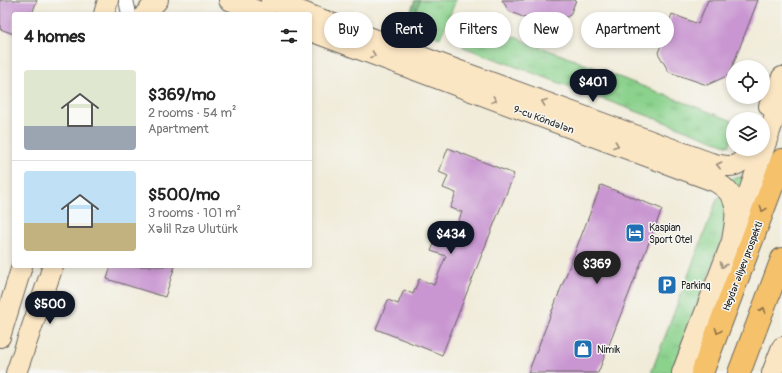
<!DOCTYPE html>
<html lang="en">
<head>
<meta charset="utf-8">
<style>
	body { margin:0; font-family:Pangolin,sans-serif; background:#f6f6f6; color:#222; height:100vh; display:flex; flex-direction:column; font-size:15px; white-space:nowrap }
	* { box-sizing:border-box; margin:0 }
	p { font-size:13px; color:#767676 }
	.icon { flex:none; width:22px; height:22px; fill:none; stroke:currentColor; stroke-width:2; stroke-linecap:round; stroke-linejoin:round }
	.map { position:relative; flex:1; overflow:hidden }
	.sheet { position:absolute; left:12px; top:12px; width:300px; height:256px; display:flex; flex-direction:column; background:#fff; border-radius:4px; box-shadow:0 2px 6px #0003 }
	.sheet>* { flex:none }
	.guide { position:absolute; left:324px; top:12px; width:380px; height:36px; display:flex; gap:8px }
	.fabs { position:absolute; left:726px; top:60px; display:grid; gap:8px }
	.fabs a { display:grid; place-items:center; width:44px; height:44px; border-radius:50%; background:#fff; box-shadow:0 2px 6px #0003; font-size:20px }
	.price { position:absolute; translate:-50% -34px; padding:0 9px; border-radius:14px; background:#111827; color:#fff; font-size:13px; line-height:26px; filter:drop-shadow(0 1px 2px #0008) }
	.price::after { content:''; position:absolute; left:50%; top:24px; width:12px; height:9px; margin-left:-6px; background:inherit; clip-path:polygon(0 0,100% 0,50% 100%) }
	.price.current { background:#222; color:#fff }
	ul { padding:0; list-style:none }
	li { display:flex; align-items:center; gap:12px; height:100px; padding:0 12px }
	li+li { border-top:1px solid #e0e0e0 }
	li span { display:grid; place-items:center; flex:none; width:112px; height:80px; border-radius:4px; color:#555 }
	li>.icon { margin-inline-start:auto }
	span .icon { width:48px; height:48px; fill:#fffc; stroke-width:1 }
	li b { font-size:17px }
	h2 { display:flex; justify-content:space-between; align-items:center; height:48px; padding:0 12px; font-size:17px }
	.pill { padding:0 14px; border-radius:18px; background:#fff; box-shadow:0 2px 6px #0003; font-size:14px; line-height:36px }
	.pill.current { background:#111827; color:#fff }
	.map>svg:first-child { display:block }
	.grass { fill:url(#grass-tufts); stroke:#547754 }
	.forest { fill:url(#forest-firs); stroke:#46684a }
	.building { fill:#c996d1 }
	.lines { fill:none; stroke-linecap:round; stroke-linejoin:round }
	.street-casing { stroke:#67655e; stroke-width:16 }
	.secondary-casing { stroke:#67655e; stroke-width:22 }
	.highway-casing { stroke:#67655e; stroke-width:24 }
	.street { stroke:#fff; stroke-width:14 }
	.secondary { stroke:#fbe6c4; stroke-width:20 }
	.highway { stroke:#f5c16b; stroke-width:22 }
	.oneway { stroke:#978b78 }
	.oneway2 { stroke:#886e44 }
	.labels { text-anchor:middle; stroke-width:3; stroke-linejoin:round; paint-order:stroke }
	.street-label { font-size:10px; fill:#1c1c1c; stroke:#f6f6f2 }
	.poi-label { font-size:10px; fill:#1c1c1c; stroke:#f6f6f2; text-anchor:start }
</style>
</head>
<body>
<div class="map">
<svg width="782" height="373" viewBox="0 0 782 373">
	<defs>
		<pattern id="grass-tufts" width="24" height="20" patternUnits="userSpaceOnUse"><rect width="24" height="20" fill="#8bd28d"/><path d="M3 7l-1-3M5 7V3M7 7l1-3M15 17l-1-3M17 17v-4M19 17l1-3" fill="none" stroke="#77b479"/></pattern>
		<pattern id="forest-firs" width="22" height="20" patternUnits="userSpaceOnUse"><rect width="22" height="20" fill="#70b478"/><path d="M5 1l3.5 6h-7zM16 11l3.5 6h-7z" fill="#5b9262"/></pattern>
	</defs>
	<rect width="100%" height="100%" fill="#f6f6f2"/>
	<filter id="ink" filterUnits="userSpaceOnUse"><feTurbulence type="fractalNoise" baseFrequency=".025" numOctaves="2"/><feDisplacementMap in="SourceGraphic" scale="8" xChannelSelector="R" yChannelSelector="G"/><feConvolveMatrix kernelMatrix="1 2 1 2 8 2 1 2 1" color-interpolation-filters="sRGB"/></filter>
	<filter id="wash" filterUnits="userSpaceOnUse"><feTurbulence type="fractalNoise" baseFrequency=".012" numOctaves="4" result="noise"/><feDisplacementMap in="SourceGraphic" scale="16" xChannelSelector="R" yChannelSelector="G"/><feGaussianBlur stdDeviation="0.9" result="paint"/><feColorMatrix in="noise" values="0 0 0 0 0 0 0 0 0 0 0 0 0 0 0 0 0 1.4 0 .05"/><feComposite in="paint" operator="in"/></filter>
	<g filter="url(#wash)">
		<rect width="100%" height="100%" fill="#f1ecda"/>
		<!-- grass -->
		<path class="grass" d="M420,0H456L440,38L409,27Z
			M473,21L733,121V136L729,146L463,47Z
			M748,171L740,196L726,179L741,177Z
			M718,197L725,200L729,221L672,373H651Z"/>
		<!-- forest -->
		<path class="forest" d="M415,0H420L409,27L405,25Z"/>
		<g id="blocks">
			<!-- building -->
			<path class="building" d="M0,0H37L32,14H14V34L0,29Z
				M502,0H576L570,15L548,28L509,11Z
				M708,0H758L729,75L707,85L669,72L658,53L672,14L698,24Z
				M448,148L514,174L442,355L376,329L388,300L398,304L404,290L413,294L419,279L434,285L446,256L431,251L438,234L451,239L462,212L450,208L456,193L443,188L448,176L439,172Z
				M601,185L662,209L637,273L598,373H528Z
				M111,266H175L165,297L107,279Z"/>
		</g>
	</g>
	<g filter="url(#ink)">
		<use href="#blocks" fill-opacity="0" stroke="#67655e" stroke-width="1"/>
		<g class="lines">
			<!-- street casing -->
			<g class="street-casing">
				<path id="street" d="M126,0L129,14"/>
			</g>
			<!-- secondary casing -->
			<g class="secondary-casing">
				<path id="secondary" d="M229,0L265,14
					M271,0L308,14
					M104,14L108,0
					M145,14L158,0
					M310,15L441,64L711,163C730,168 740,169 750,149
					M310,31L716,182C742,197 736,215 732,241
					M769,106L782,77
					M0,337L22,266
					M16,373L53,266
					M682,373L732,241L782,96
					M772,373L782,347"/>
			</g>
			<!-- highway casing -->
			<g class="highway-casing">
				<path id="highway" d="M702,373L782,160
					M739,373L782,259"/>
			</g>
			<!-- street -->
			<use href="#street" class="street"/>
			<!-- secondary -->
			<use href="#secondary" class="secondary"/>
			<!-- highway -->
			<use href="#highway" class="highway"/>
		</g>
		<!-- one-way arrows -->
		<defs><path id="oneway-chevron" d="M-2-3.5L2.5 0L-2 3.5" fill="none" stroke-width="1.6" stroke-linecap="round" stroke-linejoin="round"/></defs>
		<g class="oneway">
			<use href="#oneway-chevron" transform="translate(373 55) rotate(21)"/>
			<use href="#oneway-chevron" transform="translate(494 100) rotate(20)"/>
			<use href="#oneway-chevron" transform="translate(544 102) rotate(-160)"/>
			<use href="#oneway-chevron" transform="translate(616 145) rotate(20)"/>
			<use href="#oneway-chevron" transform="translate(719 165) rotate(-167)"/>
			<use href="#oneway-chevron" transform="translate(723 265) rotate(110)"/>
		</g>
		<g class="oneway2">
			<use href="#oneway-chevron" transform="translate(763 209) rotate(111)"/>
			<use href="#oneway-chevron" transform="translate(763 310) rotate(-69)"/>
			<use href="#oneway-chevron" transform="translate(718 331) rotate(111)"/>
		</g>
	</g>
	<!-- icons -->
	<defs>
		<g id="hotel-square" transform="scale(1)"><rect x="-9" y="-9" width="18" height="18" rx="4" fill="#1f6fb2" stroke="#f6f6f2"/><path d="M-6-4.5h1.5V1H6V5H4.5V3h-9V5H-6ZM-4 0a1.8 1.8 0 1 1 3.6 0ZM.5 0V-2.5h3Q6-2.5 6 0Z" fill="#fff"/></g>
		<g id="parking-square" transform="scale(1)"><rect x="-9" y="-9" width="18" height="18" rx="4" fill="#1f6fb2" stroke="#f6f6f2"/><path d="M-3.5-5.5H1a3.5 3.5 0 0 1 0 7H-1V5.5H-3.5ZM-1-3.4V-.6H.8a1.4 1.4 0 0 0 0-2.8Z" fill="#fff"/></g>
		<g id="shop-square" transform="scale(1)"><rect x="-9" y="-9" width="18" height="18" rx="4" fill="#1f6fb2" stroke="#f6f6f2"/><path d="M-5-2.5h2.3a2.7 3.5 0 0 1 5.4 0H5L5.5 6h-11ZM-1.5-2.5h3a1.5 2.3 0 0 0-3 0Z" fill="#fff"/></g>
	</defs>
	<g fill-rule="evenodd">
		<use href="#hotel-square" x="635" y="233"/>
		<use href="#parking-square" x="667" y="285"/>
		<use href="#shop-square" x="583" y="349"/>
	</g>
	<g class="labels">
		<!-- street labels -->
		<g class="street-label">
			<text transform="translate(544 119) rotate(20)" y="4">9-cu Köndələn</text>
			<text transform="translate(742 266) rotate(-69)" y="4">Heydər Əliyev prospekti</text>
		</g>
		<!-- poi labels -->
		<g class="poi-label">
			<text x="649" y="231">Kaspian<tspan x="649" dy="12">Sport Otel</tspan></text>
			<text x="681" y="289">Parkinq</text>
			<text x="597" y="353">Nimik</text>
		</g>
	</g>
</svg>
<div class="fabs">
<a><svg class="icon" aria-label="locate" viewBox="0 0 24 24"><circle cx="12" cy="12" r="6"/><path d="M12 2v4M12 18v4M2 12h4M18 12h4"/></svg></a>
<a><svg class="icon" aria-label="layers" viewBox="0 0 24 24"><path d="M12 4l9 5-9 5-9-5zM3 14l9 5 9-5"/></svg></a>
</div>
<b class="price" style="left:593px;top:103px">$401</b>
<b class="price" style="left:451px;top:255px">$434</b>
<b class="price current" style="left:597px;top:285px">$369</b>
<b class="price" style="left:50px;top:325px">$500</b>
<div class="guide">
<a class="pill">Buy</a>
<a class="pill current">Rent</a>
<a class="pill">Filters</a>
<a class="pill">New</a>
<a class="pill">Apartment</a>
</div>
<section class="sheet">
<h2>4 homes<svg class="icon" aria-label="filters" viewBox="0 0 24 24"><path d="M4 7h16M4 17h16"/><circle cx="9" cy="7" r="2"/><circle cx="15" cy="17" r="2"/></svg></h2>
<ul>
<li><span style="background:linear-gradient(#dfe7d0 70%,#9aa5b1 0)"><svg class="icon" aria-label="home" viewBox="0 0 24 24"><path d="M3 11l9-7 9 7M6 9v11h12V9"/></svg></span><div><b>$369/mo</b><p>2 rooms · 54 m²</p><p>Apartment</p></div></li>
<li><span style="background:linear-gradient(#bfe0f5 65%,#c2b280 0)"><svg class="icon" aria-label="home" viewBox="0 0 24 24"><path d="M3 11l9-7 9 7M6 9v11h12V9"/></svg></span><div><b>$500/mo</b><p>3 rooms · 101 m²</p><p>Xəlil Rza Ulutürk</p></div></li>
</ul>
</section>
</div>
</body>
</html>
